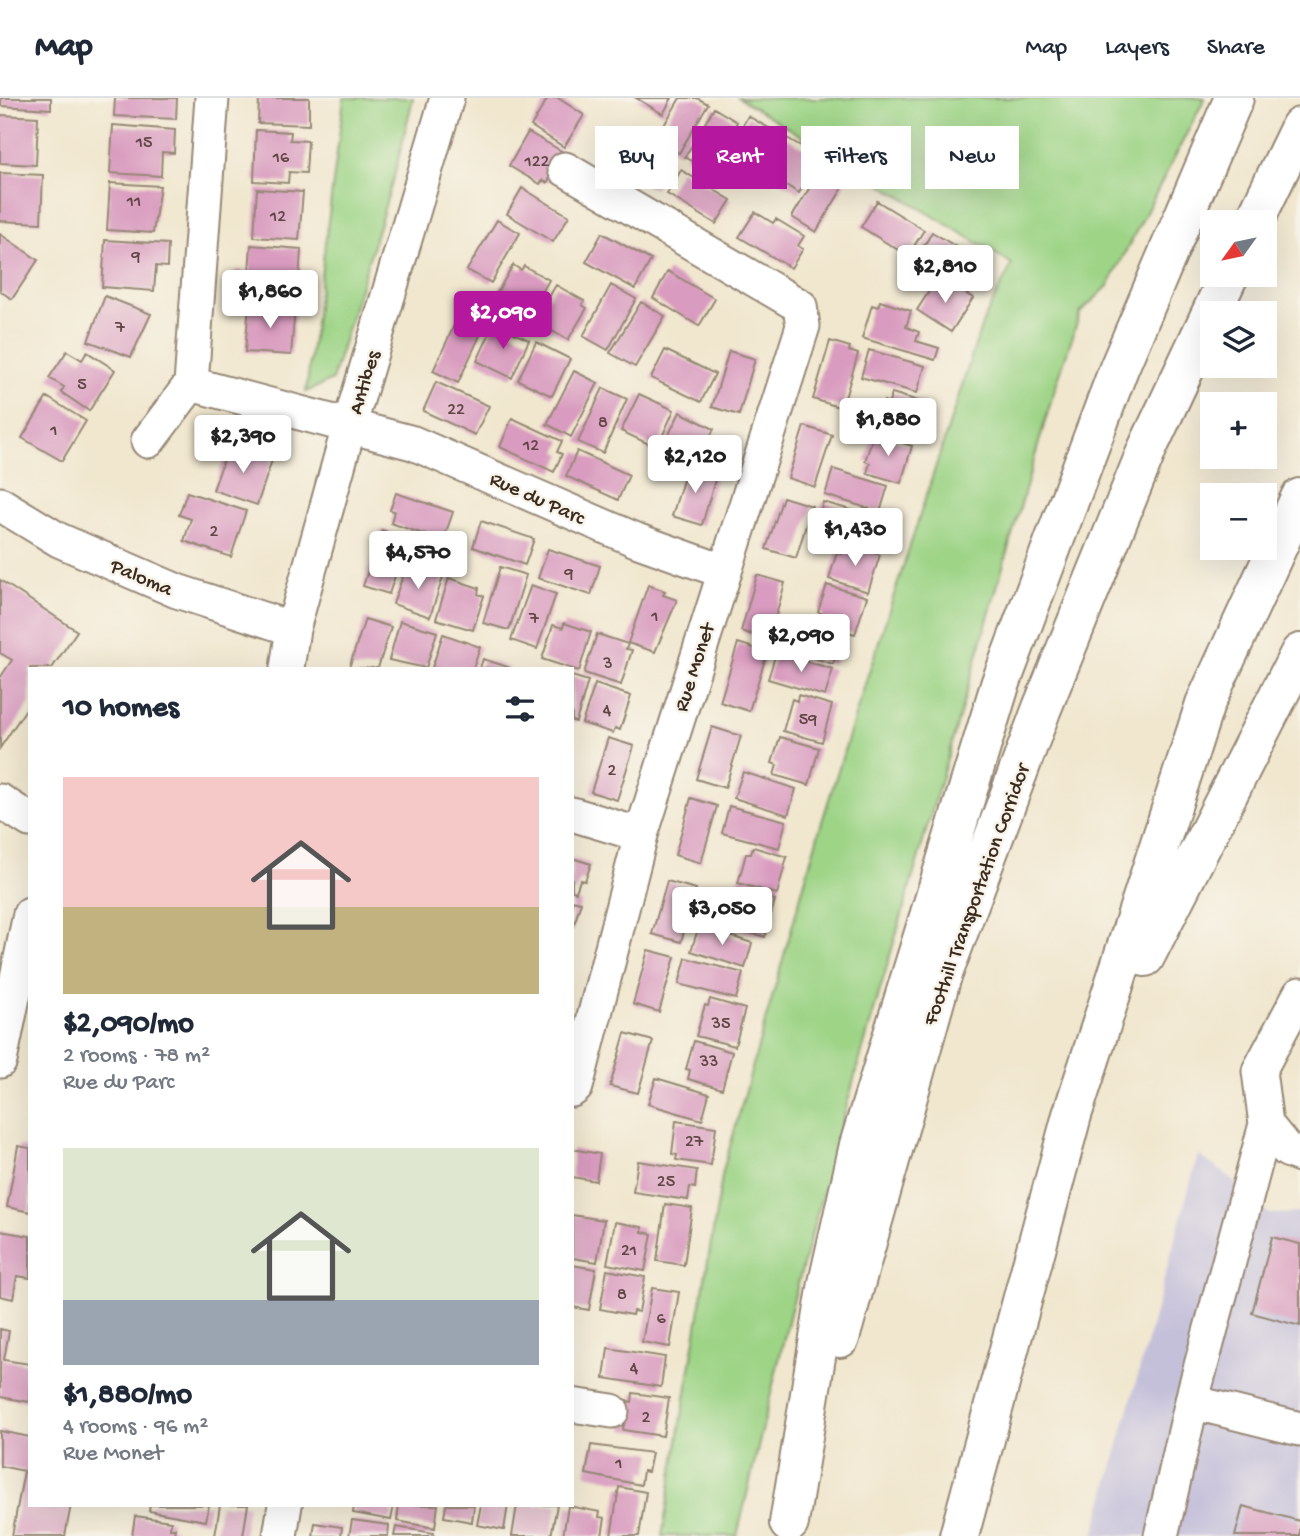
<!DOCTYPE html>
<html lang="en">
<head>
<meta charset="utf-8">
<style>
	body { margin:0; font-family:"Gochi Hand",sans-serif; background:#f2f2f3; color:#1f2937; height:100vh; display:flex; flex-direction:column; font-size:26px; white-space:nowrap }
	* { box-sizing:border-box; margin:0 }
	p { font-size:23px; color:#747a83 }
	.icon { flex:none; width:38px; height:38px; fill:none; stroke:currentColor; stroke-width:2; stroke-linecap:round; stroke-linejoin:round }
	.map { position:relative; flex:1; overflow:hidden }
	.side { position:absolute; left:28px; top:569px; width:546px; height:840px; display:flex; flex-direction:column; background:#fff; border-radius:0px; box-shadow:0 7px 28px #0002 }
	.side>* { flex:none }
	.banner { position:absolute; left:595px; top:28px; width:598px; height:63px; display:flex; gap:14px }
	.needle { width:46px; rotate:237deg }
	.fabs { position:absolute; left:1200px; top:112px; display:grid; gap:14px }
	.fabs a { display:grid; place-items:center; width:77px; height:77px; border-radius:0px; background:#fff; box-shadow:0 7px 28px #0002; font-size:35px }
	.price { position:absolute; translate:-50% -60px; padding:0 16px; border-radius:7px; background:#fff; color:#222; font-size:23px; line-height:46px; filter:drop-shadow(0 2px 4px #0008) }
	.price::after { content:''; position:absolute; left:50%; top:42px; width:21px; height:16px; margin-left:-10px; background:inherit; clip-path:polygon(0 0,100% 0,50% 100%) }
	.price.active { background:#b5179e; color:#fff }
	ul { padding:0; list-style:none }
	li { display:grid; align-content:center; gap:14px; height:371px; padding:0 35px }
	li span { display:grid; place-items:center; height:217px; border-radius:0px; color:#555 }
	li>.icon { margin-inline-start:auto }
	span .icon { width:126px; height:126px; fill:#fffc; stroke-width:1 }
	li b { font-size:30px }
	h2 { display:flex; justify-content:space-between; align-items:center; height:84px; padding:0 35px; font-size:30px }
	.tag { padding:0 24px; border-radius:0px; background:#fff; box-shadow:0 7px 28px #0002; font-size:24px; line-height:63px }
	.tag.active { background:#b5179e; color:#fff }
	header { display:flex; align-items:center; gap:42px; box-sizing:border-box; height:98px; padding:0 35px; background:#fff; border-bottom:2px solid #e0e1e3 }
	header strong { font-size:33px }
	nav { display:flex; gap:38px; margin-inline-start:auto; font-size:24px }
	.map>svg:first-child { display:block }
	.industrial { fill:#c5c0da }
	.green { fill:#9dd486; stroke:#6c7f52; stroke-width:2 }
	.building { fill:#d99bbf }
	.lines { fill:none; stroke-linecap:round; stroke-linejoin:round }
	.minor-casing { stroke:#968876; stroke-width:37 }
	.highway-casing { stroke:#968876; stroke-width:42 }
	.minor { stroke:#fff; stroke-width:33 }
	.highway { stroke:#fff; stroke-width:38 }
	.labels { text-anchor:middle; stroke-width:5; stroke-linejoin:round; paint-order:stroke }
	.number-label { font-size:18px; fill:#624646 }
	.street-label { font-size:21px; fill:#3b2a1e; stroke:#f7f3e8 }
</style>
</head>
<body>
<header>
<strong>Map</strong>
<nav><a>Map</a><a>Layers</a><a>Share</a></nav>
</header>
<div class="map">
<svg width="1300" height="1438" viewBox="0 0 1300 1438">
	<rect width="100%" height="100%" fill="#f7f3e8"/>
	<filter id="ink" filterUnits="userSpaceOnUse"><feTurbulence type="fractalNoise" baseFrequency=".0143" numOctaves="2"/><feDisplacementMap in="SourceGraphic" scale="14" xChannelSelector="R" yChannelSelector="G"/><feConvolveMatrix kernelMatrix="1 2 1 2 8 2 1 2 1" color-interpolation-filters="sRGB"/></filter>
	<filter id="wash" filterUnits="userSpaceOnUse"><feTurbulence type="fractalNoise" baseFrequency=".00686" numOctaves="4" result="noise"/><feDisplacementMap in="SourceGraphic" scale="28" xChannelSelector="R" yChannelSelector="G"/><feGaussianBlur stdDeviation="1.57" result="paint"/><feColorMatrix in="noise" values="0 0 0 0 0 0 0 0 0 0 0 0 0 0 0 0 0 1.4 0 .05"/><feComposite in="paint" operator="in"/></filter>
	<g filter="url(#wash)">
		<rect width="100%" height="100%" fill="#f1e7cf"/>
		<!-- industrial -->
		<path class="industrial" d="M1198,1057L1227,1077L1269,1116L1300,1115V1438H1094Z"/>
		<!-- green -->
		<path class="green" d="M344,0H413L395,75L332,282L306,294Z
			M739,0H1205L1108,188L1080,215L1051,303L851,992L791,1211L737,1438H662L723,1073L820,730L867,580L982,226L1012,166Z"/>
		<g id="blocks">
			<!-- building -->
			<path class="building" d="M1,0H51V11L1,8Z
				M115,0H177L176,21L114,18Z
				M259,0H309V27L258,25Z
				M548,0H558L584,17L564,49L531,28Z
				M636,0H672L663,16Z
				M680,0H697L708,6L679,55L656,41Z
				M714,10L737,24L709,73L685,59Z
				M0,17L38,19L36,67L0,65Z
				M748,18L781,37L761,74L727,55Z
				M113,27L175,32L174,55L162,54L161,78L110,75Z
				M256,32L291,34L290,42L308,43L306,75L289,74L288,85L254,83Z
				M528,34L565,55L547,85L543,82L540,86L509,68Z
				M620,37L671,62L654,91L606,63Z
				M787,40L820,59L799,95L766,75Z
				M821,71L845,86L816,134L792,119Z
				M681,72L731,102L716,126L667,96Z
				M0,75L43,77L41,125L0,123Z
				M110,85L160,88L153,135L107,132Z
				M522,90L569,118L553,144L507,116Z
				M257,91L303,94L299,142L254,139Z
				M877,103L924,132L908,158L861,129Z
				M755,114L773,125L776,121L804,138L798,148L803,151L791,170L739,139Z
				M497,122L520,135L491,185L467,172Z
				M932,134L981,164L966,189L918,159Z
				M602,135L651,162L635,191L586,164Z
				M0,136L38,162L12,201L0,193Z
				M105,142L168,146L167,169L156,168L154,193L102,189Z
				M251,147L301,151L298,200L235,195L236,172L249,174Z
				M513,167L521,172L524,168L549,182L528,219L494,200Z
				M668,173L715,201L699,228L653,200Z
				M942,181L973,200L951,234L917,212L935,184L938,187Z
				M556,187L584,203L582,207L587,210L568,242L535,223Z
				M611,187L636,201L608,252L583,238Z
				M105,198L151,216L131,259L88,243Z
				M880,203L911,213L906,229L919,234L916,243L939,250L935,262L862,240L872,207L878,209Z
				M641,204L665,218L635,269L610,255Z
				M249,206L295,209L291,257L245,254Z
				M458,219L483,231L458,285L433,273Z
				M494,226L529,242L512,280L477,263Z
				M830,243L850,249L849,253L858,256L842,310L813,301Z
				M536,244L570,261L552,298L518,282Z
				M665,252L715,276L701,304L651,280Z
				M869,252L925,268L917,295L861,279Z
				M67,253L82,262L87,254L115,272L89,313L61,294L64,289L49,280Z
				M729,253L755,261L739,317L712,309Z
				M574,273L598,285L571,339L547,326Z
				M436,284L489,308L475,337L423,313Z
				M603,290L627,301L603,355L578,344Z
				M892,295L925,305L915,342L876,331L884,303L889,305Z
				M639,296L674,312L657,350L621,333Z
				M47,299L86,323L62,363L22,340Z
				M680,314L714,331L696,368L662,350Z
				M512,320L562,343L557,354L562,356L554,374L500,349Z
				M804,328L832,337L815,389L788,380Z
				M874,336L912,348L901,385L867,375L870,365L865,363Z
				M229,347L272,362L257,407L213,392Z
				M577,353L629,377L618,402L566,378Z
				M688,366L717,375L702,427L672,418Z
				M833,371L888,388L880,414L825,397Z
				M187,394L246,413L231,459L184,443L191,421L179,417Z
				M396,395L453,414L443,443L391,425L394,413L390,412Z
				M783,399L812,408L796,460L766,451Z
				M823,404L879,420L871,447L816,430Z
				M481,423L534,441L525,467L473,449Z
				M382,432L407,441L389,496L363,488Z
				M845,446L880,457L868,494L829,481L837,454L842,456Z
				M548,451L600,468L591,497L538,480Z
				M411,468L443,479L430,519L393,506L405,472L410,474Z
				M500,469L526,477L509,532L483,525Z
				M757,477L785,485L769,542L741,533Z
				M449,480L479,490L478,496L484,498L473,532L436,521Z
				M0,482L77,533L52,570H30V605L0,650V580L12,562L0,555Z
				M531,487L556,496L537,551L511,542Z
				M648,487L665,493L663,497L677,502L655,554L628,545Z
				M827,487L867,499L855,536L820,526L823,516L818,514Z
				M365,521L391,529L378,570H349Z
				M786,521L842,540L833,566L777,548Z
				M400,523L437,534L426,570L389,562Z
				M564,525L591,534L579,573L542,561L553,527L563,530Z
				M443,536L480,549L473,570H432Z
				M597,536L628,546L626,551L632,552L621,587L584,575Z
				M738,545L757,551L756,555L766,558L749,613L720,604Z
				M776,555L833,571L825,598L768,581Z
				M483,561L511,570H480Z
				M572,578L588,583L576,624L572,623Z
				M595,586L631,598L620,632L615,630L613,635L582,625Z
				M798,597L832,607L822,644L783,633L792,601L797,603Z
				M712,629L741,638L725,690L696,681Z
				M780,639L819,650L809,687L774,677L777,667L772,665Z
				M608,640L634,648L617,702L591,694Z
				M743,674L796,691L788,717L734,700Z
				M691,700L717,708L701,765L675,757Z
				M729,708L786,723L779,750L722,735Z
				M753,749L787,759L777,796L738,785L746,756H751Z
				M572,760L591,766L585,783L580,782L576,794L572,793Z
				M667,783L696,791L681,844L652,836Z
				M737,792L775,802L765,839L730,829L732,825L728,824Z
				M572,802L581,804L573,830H572Z
				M699,828L752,845L745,870L691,853Z
				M648,852L675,859L659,914L633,906Z
				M686,860L743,875L736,901L679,886Z
				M710,901L745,911L735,948L696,938L705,907L708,908Z
				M625,935L653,943L638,995L610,988Z
				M694,943L732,954L722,991L688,981L690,972L686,971Z
				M656,980L709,996L702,1022L648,1006Z
				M676,1023L716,1029L711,1067L676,1062L677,1057L672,1056Z
				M18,1048L30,1050V1114L7,1109Z
				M572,1051L600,1056L596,1083L572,1079Z
				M638,1063L697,1072L695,1090L690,1089L688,1102L633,1094Z
				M665,1106L692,1110L684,1167L657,1163Z
				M572,1117L604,1122L597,1164L572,1160Z
				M615,1124L642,1129V1134L652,1136L645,1173L607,1166Z
				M0,1133L30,1138V1180L17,1178L13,1201L0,1198Z
				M1272,1139L1300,1146V1228L1252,1215Z
				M572,1167L596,1171L589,1212L572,1209Z
				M607,1172L645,1179L639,1214L633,1213L632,1217L600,1211Z
				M652,1190L679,1194L670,1249L642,1244Z
				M0,1231L9,1233L4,1262L30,1266V1304L0,1299Z
				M608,1250L665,1259L661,1289L604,1280Z
				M633,1295L669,1300L663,1338L623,1332L628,1303L632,1304Z
				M0,1333L30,1339V1407H71L65,1438H12L24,1373L0,1368Z
				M591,1347L652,1355L648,1374L643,1373L641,1387L586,1376Z
				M619,1389L646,1394L639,1438H611Z
				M150,1407H209L206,1423L149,1413Z
				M220,1407H248L243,1438H215Z
				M354,1407H394L391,1422L353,1415Z
				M399,1407H438L435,1430L397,1423Z
				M446,1407H474L472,1424L444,1419Z
				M481,1407H508L504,1432L477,1427Z
				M517,1407H557L551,1438H512Z
				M568,1408L600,1414L599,1419L605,1420L602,1438H563Z
				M1243,1408L1300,1423V1438H1235Z
				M135,1418L171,1423L170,1430H175L174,1438H132Z
				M352,1422L389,1427L388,1438H349Z
				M315,1425L342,1429L341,1438H313Z
				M396,1429L434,1435L433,1438H394Z"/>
		</g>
	</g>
	<g filter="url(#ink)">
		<use href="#blocks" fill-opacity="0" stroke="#968876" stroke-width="2"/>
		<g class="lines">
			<!-- minor casing -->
			<g class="minor-casing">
				<path id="minor" d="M565,71L800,208L803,228L641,737L576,989L572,992
					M191,286L413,345L636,442L725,474
					M148,343L191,286L212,0
					M0,406L59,442L177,493L293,531
					M287,570L293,531L349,329L447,0
					M0,703L30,722
					M572,716L641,737
					M0,963L30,816
					M1266,1026L1287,1052L1300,1057
					M1192,1304L1300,1331
					M572,1307L612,1313
					M280,1438L285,1407
					M1161,1438L1195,1290L1266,1026L1259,973L1300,896"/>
			</g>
			<!-- highway casing -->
			<g class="highway-casing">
				<path id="highway" d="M1254,124L1300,29
					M1145,859L1300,555
					M840,1240L941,881L1042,610L1148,349L1229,177
					M789,1425L828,1185L859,1047L1000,587L1119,270L1234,0
					M959,1438L1072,1017L1205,606L1300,400"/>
			</g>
			<!-- minor -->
			<use href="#minor" class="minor"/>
			<!-- highway -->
			<use href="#highway" class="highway"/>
		</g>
	</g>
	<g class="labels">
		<!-- number labels -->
		<g class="number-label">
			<text x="144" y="49">15</text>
			<text x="281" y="64">16</text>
			<text x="537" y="68">122</text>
			<text x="134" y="108">11</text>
			<text x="278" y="123">12</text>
			<text x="136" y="163">9</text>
			<text x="120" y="234">7</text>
			<text x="82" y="291">5</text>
			<text x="456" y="316">22</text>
			<text x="603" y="329">8</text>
			<text x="54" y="337">1</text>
			<text x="531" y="352">12</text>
			<text x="214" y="438">2</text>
			<text x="569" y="480">9</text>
			<text x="655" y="523">1</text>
			<text x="534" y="525">7</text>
			<text x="608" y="570">3</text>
			<text x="607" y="617">4</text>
			<text x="808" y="626">59</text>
			<text x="612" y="677">2</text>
			<text x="721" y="930">35</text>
			<text x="709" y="968">33</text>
			<text x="694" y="1048">27</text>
			<text x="666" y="1088">25</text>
			<text x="629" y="1157">21</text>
			<text x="622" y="1201">8</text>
			<text x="661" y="1225">6</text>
			<text x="634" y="1275">4</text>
			<text x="646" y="1324">2</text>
			<text x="619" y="1370">1</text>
		</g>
		<!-- street labels -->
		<g class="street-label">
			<text transform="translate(363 284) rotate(-73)" y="7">Antibes</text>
			<text transform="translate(538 399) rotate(24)" y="7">Rue du Parc</text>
			<text transform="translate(142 478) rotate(23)" y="7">Paloma</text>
			<text transform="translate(693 569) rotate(-72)" y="7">Rue Monet</text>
			<text transform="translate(975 796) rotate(-70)" y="7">Foothill Transportation Corridor</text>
		</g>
	</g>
</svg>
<div class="fabs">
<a><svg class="needle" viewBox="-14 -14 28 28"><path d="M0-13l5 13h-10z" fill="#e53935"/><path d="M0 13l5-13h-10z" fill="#747a83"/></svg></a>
<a><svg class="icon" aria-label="layers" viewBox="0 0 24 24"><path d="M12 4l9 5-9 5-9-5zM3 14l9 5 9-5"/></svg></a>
<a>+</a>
<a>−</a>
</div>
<b class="price" style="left:945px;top:207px">$2,810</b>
<b class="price" style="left:270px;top:232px">$1,860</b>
<b class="price active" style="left:503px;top:253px">$2,090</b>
<b class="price" style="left:888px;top:360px">$1,880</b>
<b class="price" style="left:243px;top:377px">$2,390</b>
<b class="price" style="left:695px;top:397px">$2,120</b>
<b class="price" style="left:855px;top:470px">$1,430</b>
<b class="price" style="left:418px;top:493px">$4,570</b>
<b class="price" style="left:801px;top:576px">$2,090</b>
<b class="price" style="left:722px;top:849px">$3,050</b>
<div class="banner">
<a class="tag">Buy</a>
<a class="tag active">Rent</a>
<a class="tag">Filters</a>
<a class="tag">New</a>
</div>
<section class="side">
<h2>10 homes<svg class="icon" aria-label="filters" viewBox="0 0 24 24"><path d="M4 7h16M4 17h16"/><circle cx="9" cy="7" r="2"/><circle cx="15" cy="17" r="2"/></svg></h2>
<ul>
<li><span style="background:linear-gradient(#f6c9c9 60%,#c2b280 0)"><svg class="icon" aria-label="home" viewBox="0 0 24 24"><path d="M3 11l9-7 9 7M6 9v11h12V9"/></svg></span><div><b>$2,090/mo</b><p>2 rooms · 78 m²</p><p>Rue du Parc</p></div></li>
<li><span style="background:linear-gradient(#dfe7d0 70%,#9aa5b1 0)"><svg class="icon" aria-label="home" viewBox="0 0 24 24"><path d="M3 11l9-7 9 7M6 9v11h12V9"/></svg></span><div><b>$1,880/mo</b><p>4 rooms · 96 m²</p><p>Rue Monet</p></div></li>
</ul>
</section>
</div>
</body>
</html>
